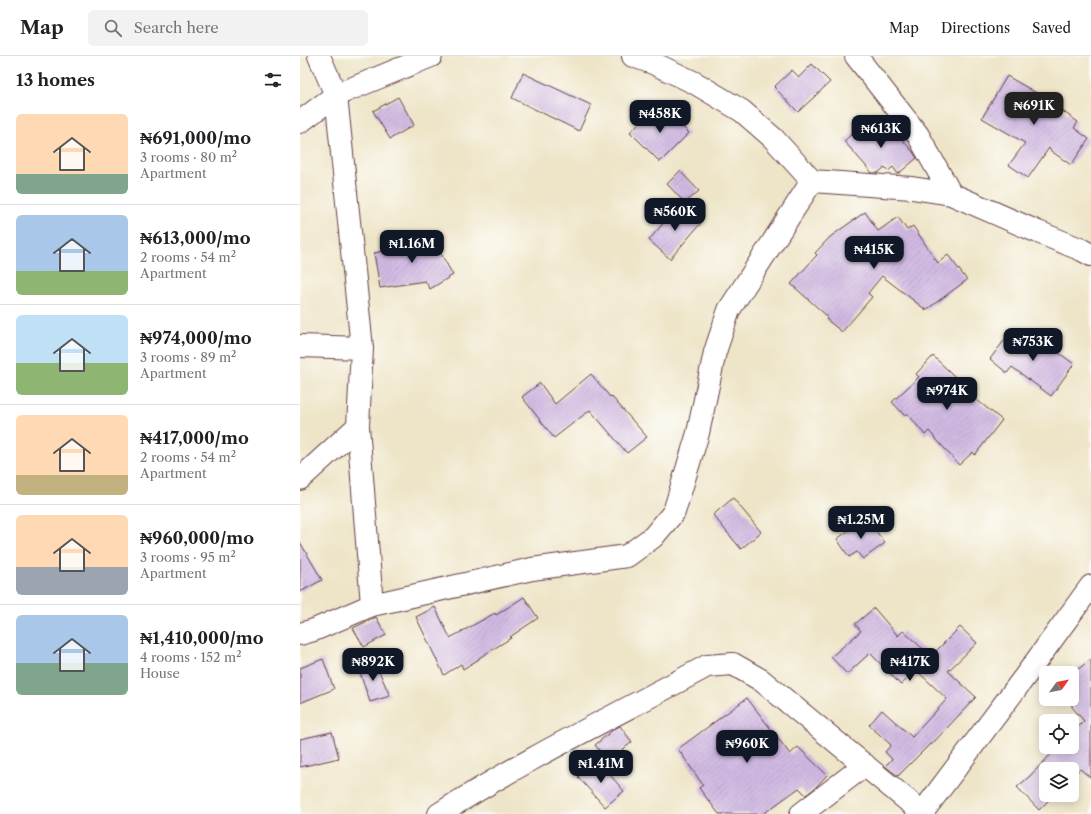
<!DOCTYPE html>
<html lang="en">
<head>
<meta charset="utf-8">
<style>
	body { margin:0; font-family:"Libre Caslon Text",serif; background:#f2f2f2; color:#202124; height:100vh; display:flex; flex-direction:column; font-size:15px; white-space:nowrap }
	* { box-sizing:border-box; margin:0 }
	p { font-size:13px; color:#757577 }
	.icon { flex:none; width:22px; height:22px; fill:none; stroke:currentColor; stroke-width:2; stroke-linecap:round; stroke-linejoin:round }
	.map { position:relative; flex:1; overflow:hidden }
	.panel { display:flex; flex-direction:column; background:#fff; width:300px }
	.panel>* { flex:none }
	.needle { width:26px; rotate:57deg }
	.tools { position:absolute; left:739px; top:610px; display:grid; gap:8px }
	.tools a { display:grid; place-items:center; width:40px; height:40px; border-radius:6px; background:#fff; box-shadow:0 2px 10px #0003; font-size:20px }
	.price { position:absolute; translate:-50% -34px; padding:0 9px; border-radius:8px; background:#111827; color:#fff; font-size:13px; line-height:26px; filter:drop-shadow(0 1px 2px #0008) }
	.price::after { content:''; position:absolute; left:50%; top:24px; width:12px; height:9px; margin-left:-6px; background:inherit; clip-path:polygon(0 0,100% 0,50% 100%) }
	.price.on { background:#222; color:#fff }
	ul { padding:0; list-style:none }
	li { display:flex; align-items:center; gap:12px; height:100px; padding:0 16px }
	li+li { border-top:1px solid #e0e0e0 }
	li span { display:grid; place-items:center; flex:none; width:112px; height:80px; border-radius:6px; color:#555 }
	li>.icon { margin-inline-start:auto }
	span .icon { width:48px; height:48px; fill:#fffc; stroke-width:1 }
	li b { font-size:17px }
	h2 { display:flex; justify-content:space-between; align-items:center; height:48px; padding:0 16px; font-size:17px }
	header { display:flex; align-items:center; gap:24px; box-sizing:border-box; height:56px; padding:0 20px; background:#fff; border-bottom:1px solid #e0e0e0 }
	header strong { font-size:19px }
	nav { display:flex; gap:22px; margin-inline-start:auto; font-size:14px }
	.search { width:280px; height:36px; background:#f2f2f2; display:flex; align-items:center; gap:10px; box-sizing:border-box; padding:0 14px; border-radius:6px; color:#757577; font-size:15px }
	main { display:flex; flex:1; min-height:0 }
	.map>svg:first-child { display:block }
	.building { fill:url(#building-hatch) }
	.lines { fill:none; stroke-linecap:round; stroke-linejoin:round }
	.street-casing { stroke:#633d43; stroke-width:24 }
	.street { stroke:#fff; stroke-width:22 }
</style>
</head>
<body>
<header>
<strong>Map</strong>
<div class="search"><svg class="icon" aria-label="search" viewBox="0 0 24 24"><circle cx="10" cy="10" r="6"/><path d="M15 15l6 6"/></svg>Search here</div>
<nav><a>Map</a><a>Directions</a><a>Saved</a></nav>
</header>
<main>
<section class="panel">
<h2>13 homes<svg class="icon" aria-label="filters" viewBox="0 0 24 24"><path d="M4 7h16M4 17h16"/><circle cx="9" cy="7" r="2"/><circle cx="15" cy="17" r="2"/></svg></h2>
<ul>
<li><span style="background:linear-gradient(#ffd9b3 75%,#7fa58c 0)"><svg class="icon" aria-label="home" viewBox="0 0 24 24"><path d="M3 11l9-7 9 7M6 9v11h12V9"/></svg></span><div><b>₦691,000/mo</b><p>3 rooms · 80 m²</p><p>Apartment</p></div></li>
<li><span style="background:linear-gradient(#a9c7e8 70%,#8fb573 0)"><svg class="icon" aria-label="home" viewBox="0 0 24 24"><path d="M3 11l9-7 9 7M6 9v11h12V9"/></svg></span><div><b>₦613,000/mo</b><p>2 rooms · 54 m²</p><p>Apartment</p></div></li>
<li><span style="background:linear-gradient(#bfe0f5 60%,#8fb573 0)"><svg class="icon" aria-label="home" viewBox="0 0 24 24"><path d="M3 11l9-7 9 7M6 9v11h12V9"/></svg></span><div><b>₦974,000/mo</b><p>3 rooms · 89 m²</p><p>Apartment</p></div></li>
<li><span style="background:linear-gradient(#ffd9b3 75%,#c2b280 0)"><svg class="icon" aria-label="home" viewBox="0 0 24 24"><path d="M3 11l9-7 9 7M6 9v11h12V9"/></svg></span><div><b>₦417,000/mo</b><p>2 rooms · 54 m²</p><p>Apartment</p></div></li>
<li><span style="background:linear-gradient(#ffd9b3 65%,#9aa5b1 0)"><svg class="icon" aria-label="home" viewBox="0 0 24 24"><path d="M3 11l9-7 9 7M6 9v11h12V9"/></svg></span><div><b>₦960,000/mo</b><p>3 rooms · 95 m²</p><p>Apartment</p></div></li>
<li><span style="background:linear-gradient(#a9c7e8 60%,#7fa58c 0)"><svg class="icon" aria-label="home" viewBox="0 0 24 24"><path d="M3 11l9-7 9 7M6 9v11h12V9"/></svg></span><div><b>₦1,410,000/mo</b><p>4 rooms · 152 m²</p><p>House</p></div></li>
</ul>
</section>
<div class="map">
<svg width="791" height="758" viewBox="0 0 791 758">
	<defs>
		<pattern id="building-hatch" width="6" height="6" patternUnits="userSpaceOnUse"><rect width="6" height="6" fill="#d0b9e2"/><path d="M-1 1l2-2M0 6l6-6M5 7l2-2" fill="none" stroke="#b49fc2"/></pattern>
	</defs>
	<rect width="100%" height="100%" fill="#fdfcf7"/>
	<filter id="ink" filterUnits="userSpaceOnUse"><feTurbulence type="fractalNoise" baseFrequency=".025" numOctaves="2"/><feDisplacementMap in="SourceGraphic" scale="8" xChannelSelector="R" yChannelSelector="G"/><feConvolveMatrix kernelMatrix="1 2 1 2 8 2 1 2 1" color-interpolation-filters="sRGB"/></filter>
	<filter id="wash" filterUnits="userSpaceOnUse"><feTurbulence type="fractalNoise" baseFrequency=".012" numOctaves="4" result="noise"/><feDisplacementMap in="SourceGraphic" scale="16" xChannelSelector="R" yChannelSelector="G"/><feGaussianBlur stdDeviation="0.9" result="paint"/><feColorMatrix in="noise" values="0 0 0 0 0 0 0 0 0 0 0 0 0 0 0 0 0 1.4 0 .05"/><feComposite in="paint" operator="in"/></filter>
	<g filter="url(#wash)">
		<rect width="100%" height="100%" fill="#eee5c8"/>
		<g id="blocks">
			<!-- building -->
			<path class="building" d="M512,8L530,26L498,56L474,31L492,14L499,21Z
				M223,17L291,49L279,75L212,42Z
				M707,20L752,46L751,47L778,66L774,72L789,83L771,109L751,95L749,92L728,122L709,109L725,87L682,62Z
				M98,41L114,69L90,83L73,55Z
				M365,54L389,77L360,106L330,76L349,57L355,64Z
				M588,67L613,96L617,102L598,118L593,111L588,115L585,111L578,117H572L544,85L560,71L563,75L570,69L576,77Z
				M380,115L399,135L385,147L367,128Z
				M380,148L401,167L370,203L349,184Z
				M565,156L578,175L598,161L607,174L613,170L638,207L648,199L667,224L626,254L582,220L568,237L572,241L542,276L526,263L528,261L491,228L517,199L515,197L530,181Z
				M128,175L153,219L130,233L125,225L80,232L74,197L97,192Z
				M713,273L743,295L748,289L774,308L751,340L712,311L707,317L690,303Z
				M633,300L670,335L668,337L702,364L675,399L673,396L659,409L629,375L625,379L607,357L605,360L592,346L619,321L616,318Z
				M291,318L310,341L311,340L347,381L327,397L290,354L254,382L222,341L240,327L255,348Z
				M433,442L461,476L441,493L413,459Z
				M566,462L585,487L563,503L557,496L549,501L537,483Z
				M0,486L22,524L0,536Z
				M224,541L238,562L210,581L211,582L179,602V603L163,613L161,608L144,619L116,561L135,551L150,582L195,557L196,559Z
				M574,552L598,580L603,575L631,600L660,571L677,587L648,615L676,641L631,689L630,688L598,720L585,710L592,703L585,696L591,689L569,669L582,654L612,681L647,643L616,614L601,629L570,597L547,618L531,601L561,575L555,568Z
				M76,561L86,579L64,591L53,572Z
				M23,603L34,633L0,647V612Z
				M791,603V722L780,713L772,721V713H746V739H754L739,754L717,731L729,721L758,691H772V677L784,665L772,651V618Z
				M74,604L90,640L70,646L58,611Z
				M447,642L490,698L498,691L527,719L515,732L506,739L499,732L463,758H419L399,732L403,729L378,693Z
				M320,670L332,686L308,705L295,689L314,673Z
				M32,676L39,702L0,711V683Z
				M297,704L324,735L305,751L278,721Z"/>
		</g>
	</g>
	<g filter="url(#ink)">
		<use href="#blocks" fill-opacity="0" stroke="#633d43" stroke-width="1"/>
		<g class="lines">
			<!-- street casing -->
			<g class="street-casing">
				<path id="street" d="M19,0L36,39L62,292L58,370L72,549
					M333,0L353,7L395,27L442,55L473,82L512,125L612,132L651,138
					M556,0L618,79L651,138L738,176L782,194L791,199
					M0,66L36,39L131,0
					M0,290L62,292
					M0,423L58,370
					M0,578L14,574L72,549L232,513L327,500L353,481L374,456L398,377L415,296L429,254L512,125
					M622,757L726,619L791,530
					M139,758C225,703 317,659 407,610L433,608L461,624L624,758
					M501,758L565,709"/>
			</g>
			<!-- street -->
			<use href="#street" class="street"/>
		</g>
	</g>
</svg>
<div class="tools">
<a><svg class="needle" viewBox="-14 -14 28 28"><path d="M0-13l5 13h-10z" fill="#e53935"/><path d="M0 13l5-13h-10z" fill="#757577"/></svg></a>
<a><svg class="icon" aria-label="locate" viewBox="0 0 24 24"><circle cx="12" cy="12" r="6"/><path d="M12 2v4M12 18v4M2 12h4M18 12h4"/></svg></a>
<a><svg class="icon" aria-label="layers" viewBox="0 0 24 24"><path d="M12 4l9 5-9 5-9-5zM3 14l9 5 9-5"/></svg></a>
</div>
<b class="price on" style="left:734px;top:70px">₦691K</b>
<b class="price" style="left:360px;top:78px">₦458K</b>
<b class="price" style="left:581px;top:93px">₦613K</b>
<b class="price" style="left:375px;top:176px">₦560K</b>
<b class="price" style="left:112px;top:208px">₦1.16M</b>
<b class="price" style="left:574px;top:214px">₦415K</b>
<b class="price" style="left:733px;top:306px">₦753K</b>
<b class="price" style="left:647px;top:355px">₦974K</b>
<b class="price" style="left:561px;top:484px">₦1.25M</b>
<b class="price" style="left:73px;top:626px">₦892K</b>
<b class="price" style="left:610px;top:626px">₦417K</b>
<b class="price" style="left:447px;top:708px">₦960K</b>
<b class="price" style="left:301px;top:728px">₦1.41M</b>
</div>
</main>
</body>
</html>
